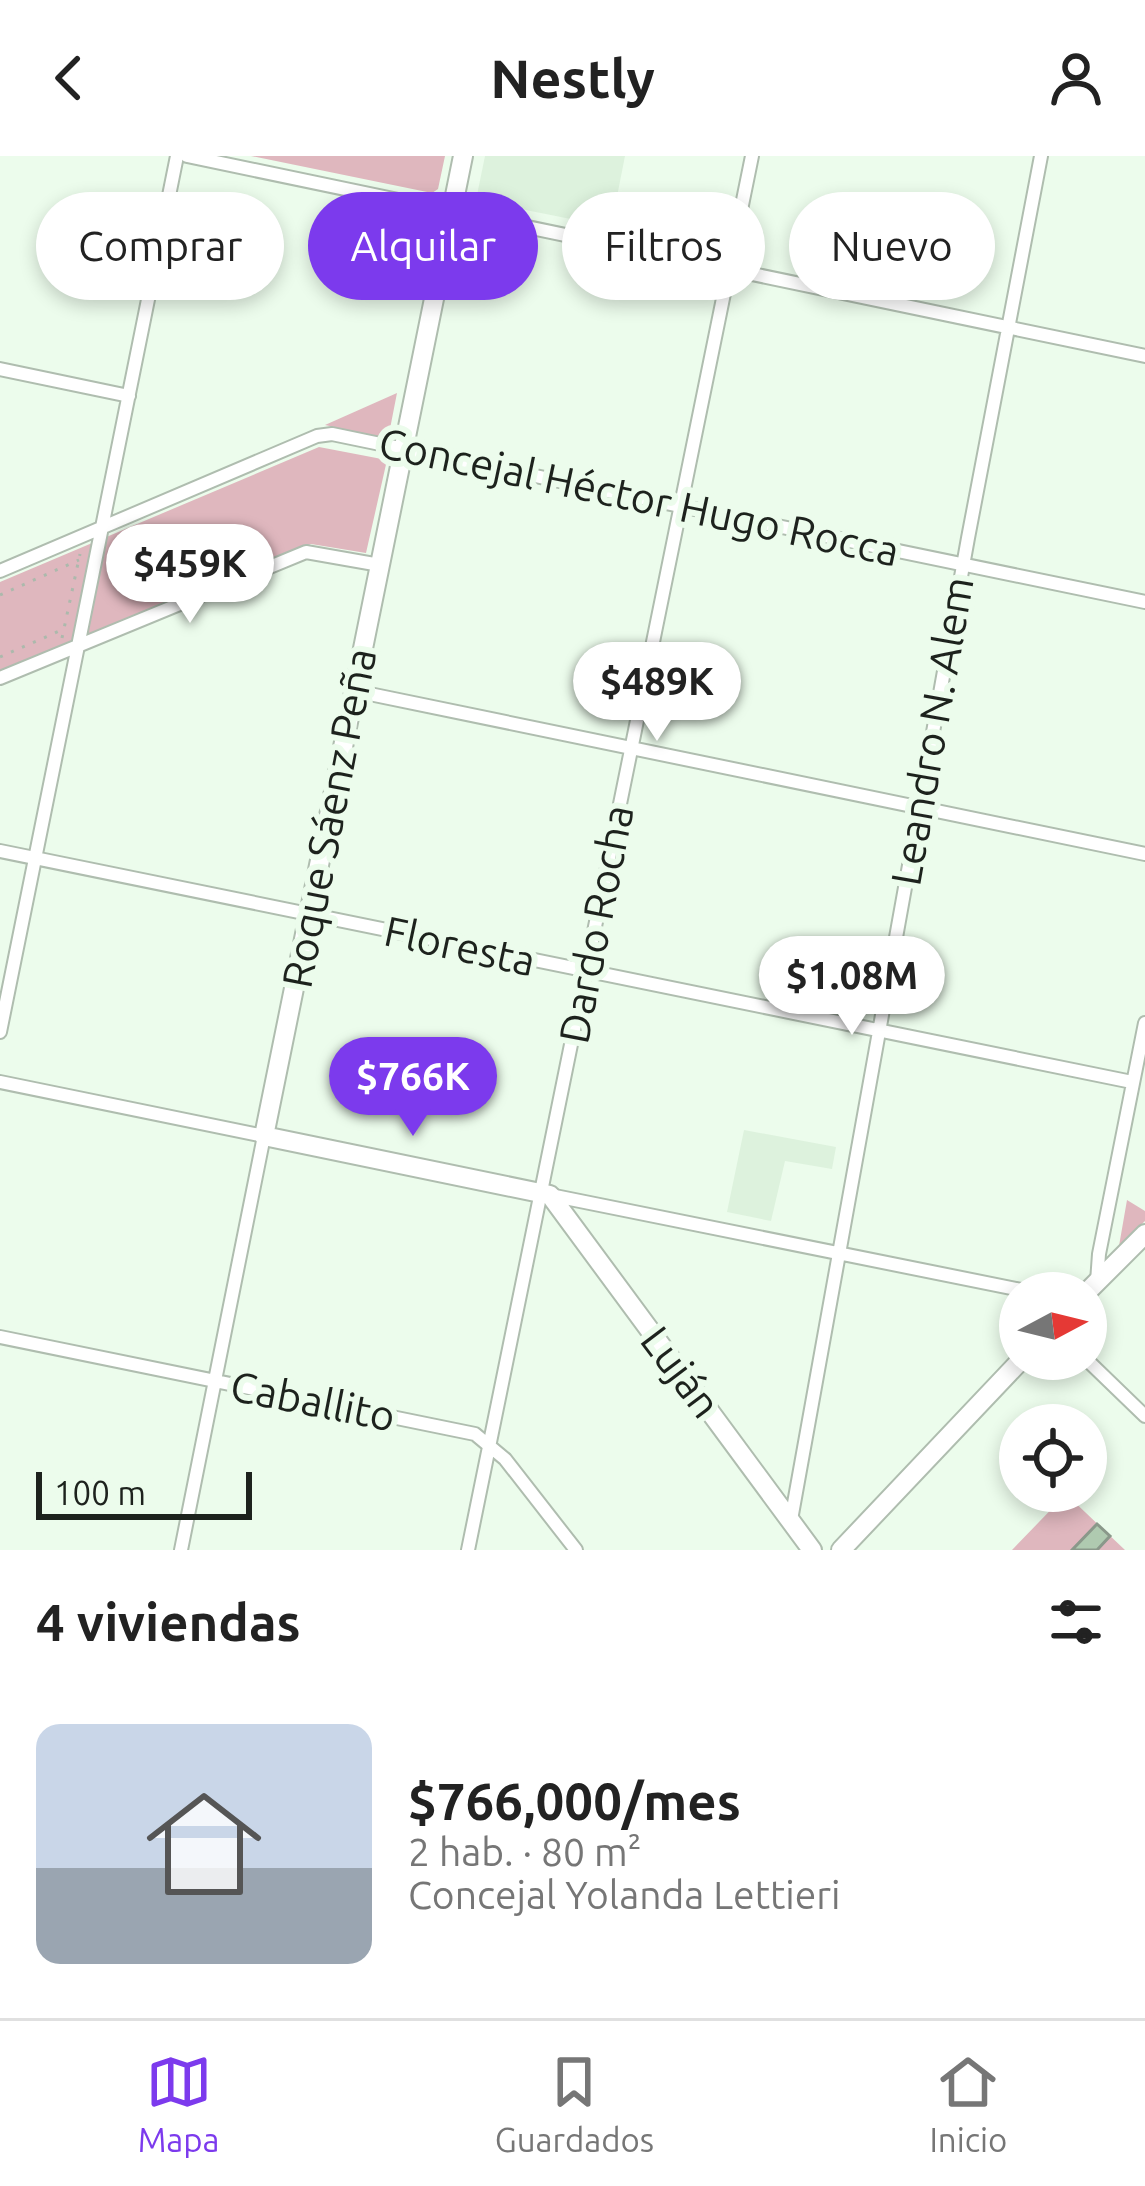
<!DOCTYPE html>
<html lang="es">
<head>
<meta charset="utf-8">
<style>
	body { margin:0; font-family:Ubuntu,sans-serif; background:#f2f2f2; color:#222; height:100vh; display:flex; flex-direction:column; font-size:45px; white-space:nowrap }
	* { box-sizing:border-box; margin:0 }
	p { font-size:39px; color:#767676 }
	.icon { flex:none; width:66px; height:66px; fill:none; stroke:currentColor; stroke-width:2; stroke-linecap:round; stroke-linejoin:round }
	.map { position:relative; height:1394px; overflow:hidden }
	.details { display:flex; flex-direction:column; background:#fff; flex:1 }
	.details>* { flex:none }
	.top-card { position:absolute; left:36px; top:36px; width:1074px; height:108px; display:flex; gap:24px }
	.needle { width:78px; rotate:83deg }
	.tools { position:absolute; left:999px; top:1116px; display:grid; gap:24px }
	.tools a { display:grid; place-items:center; width:108px; height:108px; border-radius:50%; background:#fff; box-shadow:0 6px 18px #0003; font-size:60px }
	.scale { position:absolute; left:36px; bottom:30px; width:216px; box-sizing:border-box; padding-left:12px; border:6px solid #1d221d; border-top:0; font-size:33px; line-height:42px; white-space:nowrap; color:#1d221d; -webkit-text-stroke:9px #ecfcec; paint-order:stroke }
	.price { position:absolute; translate:-50% -102px; padding:0 27px; border-radius:42px; background:#fff; color:#222; font-size:39px; line-height:78px; filter:drop-shadow(0 3px 6px #0008) }
	.price::after { content:''; position:absolute; left:50%; top:72px; width:36px; height:27px; margin-left:-18px; background:inherit; clip-path:polygon(0 0,100% 0,50% 100%) }
	.price.on { background:#7c3aed; color:#fff }
	ul { padding:0; list-style:none }
	li { display:flex; align-items:center; gap:36px; height:300px; padding:0 36px }
	li+li { border-top:3px solid #e0e0e0 }
	li span { display:grid; place-items:center; flex:none; width:336px; height:240px; border-radius:24px; color:#555 }
	li>.icon { margin-inline-start:auto }
	span .icon { width:144px; height:144px; fill:#fffc; stroke-width:1 }
	li b { font-size:51px }
	h2 { display:flex; justify-content:space-between; align-items:center; height:144px; padding:0 36px; font-size:51px }
	.tag { padding:0 42px; border-radius:54px; background:#fff; box-shadow:0 6px 18px #0003; font-size:42px; line-height:108px }
	.tag.on { background:#7c3aed; color:#fff }
	header { display:flex; justify-content:space-between; align-items:center; height:156px; padding:0 36px; background:#fff; font-size:54px; font-weight:700 }
	.menu { display:flex; justify-content:space-around; align-items:center; height:168px; border-top:3px solid #e0e0e0; background:#fff; font-size:33px; color:#767676 }
	.menu a { display:grid; justify-items:center; gap:6px }
	.menu .on { color:#7c3aed }
	.map>svg:first-child { display:block }
	.built { fill:#ddf2dd }
	.green { fill:#dfb7be }
	.building { fill:#afcab0; stroke:#8a988a; stroke-width:3 }
	.lines { fill:none; stroke-linecap:round; stroke-linejoin:round }
	.street-casing { stroke:#afbdaf; stroke-width:16 }
	.secondary-casing { stroke:#afbdaf; stroke-width:22 }
	.path { stroke:#acb9ac; stroke-width:3; stroke-dasharray:3 9; stroke-linecap:butt }
	.street { stroke:#fff; stroke-width:12 }
	.secondary { stroke:#fff; stroke-width:18 }
	.labels { text-anchor:middle; stroke-width:12; stroke-linejoin:round; paint-order:stroke }
	.street-label { font-size:42px; fill:#1d221d; stroke:#ecfcec }
</style>
</head>
<body>
<header><svg class="icon" aria-label="back" viewBox="0 0 24 24"><path d="M15 5l-7 7 7 7"/></svg>Nestly<svg class="icon" aria-label="person" viewBox="0 0 24 24"><circle cx="12" cy="8" r="4"/><path d="M4 21q1-7 8-7t8 7"/></svg></header>
<div class="map">
<svg width="1145" height="1394" viewBox="0 0 1145 1394">
	<rect width="100%" height="100%" fill="#ecfcec"/>
	<!-- built -->
	<path class="built" d="M485,0H625L611,71L476,44Z
		M744,974L836,991L832,1013L785,1005L771,1065L727,1056Z"/>
	<!-- green -->
	<path class="green" d="M251,0H445L438,33L432,37Z
		M397,237L388,283L325,269Z
		M319,291L387,304L366,397L311,388L0,517V426Z
		M1127,1044L1145,1055V1065L1119,1090Z
		M1066,1338L1125,1394H1012Z"/>
	<!-- building -->
	<path class="building" d="M1097,1368L1110,1380L1097,1394H1072Z"/>
	<g class="lines">
		<!-- street casing -->
		<g class="street-casing">
			<path id="street" d="M187,0L1145,200
				M0,213L129,240
				M0,415L317,280L332,278L1145,446
				M0,522L306,396L380,409
				M355,535L1145,698
				M0,695L1132,926
				M0,876L177,0
				M0,926L264,980L181,1394
				M550,1039L1036,1137
				M1097,1126L1099,1098L1145,867
				M0,1181L475,1278L505,1303L576,1394
				M1086,1203L1145,1260
				M791,1364L968,382L1041,0
				M468,1394L752,0"/>
		</g>
		<!-- secondary casing -->
		<g class="secondary-casing">
			<path id="secondary" d="M463,0L264,980L550,1039L812,1394
				M1086,1137L1145,1078
				M841,1394L1022,1203"/>
		</g>
		<!-- path -->
		<path class="path" d="M0,439L79,404
			M62,482L80,398
			M0,501L64,473"/>
		<!-- street -->
		<use href="#street" class="street"/>
		<!-- secondary -->
		<use href="#secondary" class="secondary"/>
	</g>
	<g class="labels">
		<!-- street labels -->
		<g class="street-label">
			<text transform="translate(639 341) rotate(12)" y="15">Concejal Héctor Hugo Rocca</text>
			<text transform="translate(932 575) rotate(-80)" y="15">Leandro N. Alem</text>
			<text transform="translate(329 662) rotate(-79)" y="15">Roque Sáenz Peña</text>
			<text transform="translate(596 768) rotate(-79)" y="15">Dardo Rocha</text>
			<text transform="translate(460 790) rotate(12)" y="15">Floresta</text>
			<text transform="translate(681 1216) rotate(53)" y="15">Luján</text>
			<text transform="translate(313 1245) rotate(11)" y="15">Caballito</text>
		</g>
	</g>
</svg>
<div class="tools">
<a><svg class="needle" viewBox="-14 -14 28 28"><path d="M0-13l5 13h-10z" fill="#e53935"/><path d="M0 13l5-13h-10z" fill="#767676"/></svg></a>
<a><svg class="icon" aria-label="locate" viewBox="0 0 24 24"><circle cx="12" cy="12" r="6"/><path d="M12 2v4M12 18v4M2 12h4M18 12h4"/></svg></a>
</div>
<div class="scale">100 m</div>
<b class="price" style="left:190px;top:470px">$459K</b>
<b class="price" style="left:657px;top:588px">$489K</b>
<b class="price" style="left:852px;top:882px">$1.08M</b>
<b class="price on" style="left:413px;top:983px">$766K</b>
<div class="top-card">
<a class="tag">Comprar</a>
<a class="tag on">Alquilar</a>
<a class="tag">Filtros</a>
<a class="tag">Nuevo</a>
</div>
</div>
<section class="details">
<h2>4 viviendas<svg class="icon" aria-label="filters" viewBox="0 0 24 24"><path d="M4 7h16M4 17h16"/><circle cx="9" cy="7" r="2"/><circle cx="15" cy="17" r="2"/></svg></h2>
<ul>
<li><span style="background:linear-gradient(#c9d6e8 60%,#9aa5b1 0)"><svg class="icon" aria-label="home" viewBox="0 0 24 24"><path d="M3 11l9-7 9 7M6 9v11h12V9"/></svg></span><div><b>$766,000/mes</b><p>2 hab. · 80 m²</p><p>Concejal Yolanda Lettieri</p></div></li>
</ul>
</section>
<nav class="menu">
<a class="on"><svg class="icon" aria-label="map" viewBox="0 0 24 24"><path d="M3 6l6-2 6 2 6-2v14l-6 2-6-2-6 2zM9 4v14M15 6v14"/></svg>Mapa</a>
<a><svg class="icon" aria-label="saved" viewBox="0 0 24 24"><path d="M7 4h10v16l-5-4-5 4z"/></svg>Guardados</a>
<a><svg class="icon" aria-label="home" viewBox="0 0 24 24"><path d="M3 11l9-7 9 7M6 9v11h12V9"/></svg>Inicio</a>
</nav>
</body>
</html>
